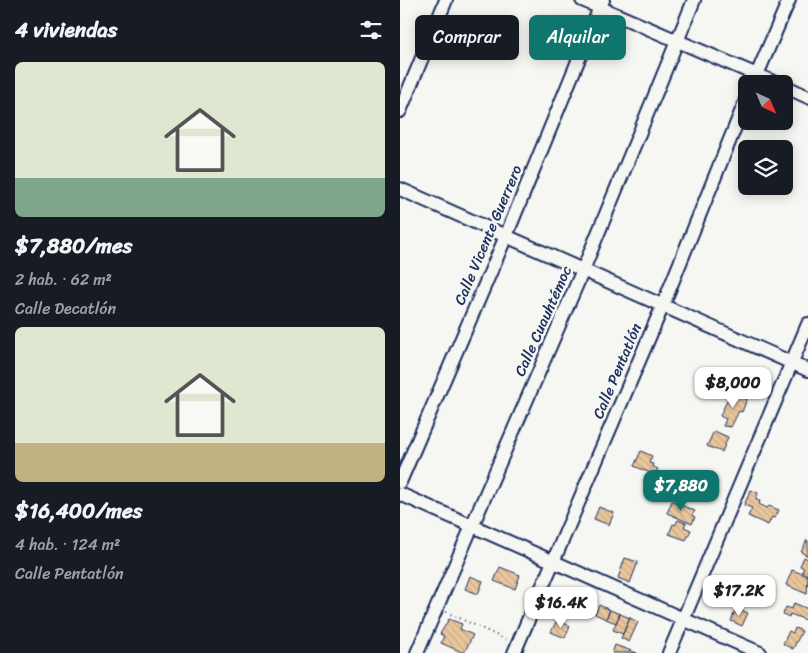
<!DOCTYPE html>
<html lang="es">
<head>
<meta charset="utf-8">
<style>
	body { margin:0; font-family:Sriracha,sans-serif; background:#20242c; color:#f1f3f6; height:100vh; display:flex; flex-direction:column; font-size:19px; white-space:nowrap }
	* { box-sizing:border-box; margin:0 }
	p { font-size:16px; color:#9ea1a6 }
	.icon { flex:none; width:28px; height:28px; fill:none; stroke:currentColor; stroke-width:2; stroke-linecap:round; stroke-linejoin:round }
	.map { position:relative; flex:1; overflow:hidden }
	.drawer { display:flex; flex-direction:column; background:#171b24; width:400px }
	.drawer>* { flex:none }
	.guide { position:absolute; left:15px; top:15px; width:318px; height:45px; display:flex; gap:10px }
	.needle { width:32px; rotate:136deg }
	.buttons { position:absolute; left:338px; top:75px; display:grid; gap:10px }
	.buttons a { display:grid; place-items:center; width:55px; height:55px; border-radius:8px; background:#171b24; box-shadow:0 2px 12px #0003; font-size:25px }
	.price { position:absolute; translate:-50% -42px; padding:0 11px; border-radius:10px; background:#fff; color:#222; font-size:16px; line-height:32px; filter:drop-shadow(0 1px 2px #0008) }
	.price::after { content:''; position:absolute; left:50%; top:30px; width:15px; height:11px; margin-left:-8px; background:inherit; clip-path:polygon(0 0,100% 0,50% 100%) }
	.price.on { background:#0f766e; color:#fff }
	ul { padding:0; list-style:none }
	li { display:grid; align-content:center; gap:10px; height:265px; padding:0 15px }
	li span { display:grid; place-items:center; height:155px; border-radius:8px; color:#555 }
	li>.icon { margin-inline-start:auto }
	span .icon { width:90px; height:90px; fill:#fffc; stroke-width:1 }
	li b { font-size:21px }
	h2 { display:flex; justify-content:space-between; align-items:center; height:60px; padding:0 15px; font-size:21px }
	.pill { padding:0 18px; border-radius:8px; background:#171b24; box-shadow:0 2px 12px #0003; font-size:18px; line-height:45px }
	.pill.on { background:#0f766e; color:#fff }
	main { display:flex; flex:1; min-height:0 }
	.map>svg:first-child { display:block }
	.building { fill:url(#building-back-hatch); stroke:#1b2f5e }
	.lines { fill:none; stroke-linecap:round; stroke-linejoin:round }
	.minor-casing { stroke:#1b2f5e; stroke-width:16 }
	.path { stroke:#1b2f5e; stroke-width:2; stroke-dasharray:1 4; stroke-linecap:butt }
	.minor { stroke:#f6f6f2; stroke-width:12 }
	.labels { text-anchor:middle; stroke-width:5; stroke-linejoin:round; paint-order:stroke }
	.street-label { font-size:15px; fill:#1b2f5e; stroke:#f6f6f2 }
</style>
</head>
<body>
<main>
<section class="drawer">
<h2>4 viviendas<svg class="icon" aria-label="filters" viewBox="0 0 24 24"><path d="M4 7h16M4 17h16"/><circle cx="9" cy="7" r="2"/><circle cx="15" cy="17" r="2"/></svg></h2>
<ul>
<li><span style="background:linear-gradient(#dfe7d0 75%,#7fa58c 0)"><svg class="icon" aria-label="home" viewBox="0 0 24 24"><path d="M3 11l9-7 9 7M6 9v11h12V9"/></svg></span><div><b>$7,880/mes</b><p>2 hab. · 62 m²</p><p>Calle Decatlón</p></div></li>
<li><span style="background:linear-gradient(#dfe7d0 75%,#c2b280 0)"><svg class="icon" aria-label="home" viewBox="0 0 24 24"><path d="M3 11l9-7 9 7M6 9v11h12V9"/></svg></span><div><b>$16,400/mes</b><p>4 hab. · 124 m²</p><p>Calle Pentatlón</p></div></li>
</ul>
</section>
<div class="map">
<svg width="408" height="653" viewBox="0 0 408 653">
	<defs>
		<pattern id="building-back-hatch" width="6" height="6" patternUnits="userSpaceOnUse" patternTransform="scale(1.25)"><rect width="6" height="6" fill="#eac69b"/><path d="M-1 5l2 2M0 0l6 6M5-1l2 2" fill="none" stroke="#c8aa88"/></pattern>
	</defs>
	<rect width="100%" height="100%" fill="#f6f6f2"/>
	<filter id="ink" filterUnits="userSpaceOnUse"><feTurbulence type="fractalNoise" baseFrequency=".02" numOctaves="2"/><feDisplacementMap in="SourceGraphic" scale="10" xChannelSelector="R" yChannelSelector="G"/><feConvolveMatrix kernelMatrix="1 2 1 2 8 2 1 2 1" color-interpolation-filters="sRGB"/></filter>
	<g filter="url(#ink)">
		<!-- building -->
		<path class="building" d="M334,393L347,399L342,412L339,411L331,427L323,426L326,419L320,416L330,394L332,396Z
			M314,431L328,437L322,452L307,446Z
			M241,451L252,456L249,463L253,464L252,466L258,469L255,475L234,466Z
			M351,490L358,493L356,499L360,501L359,504L367,508L369,506L379,510L375,518L372,517L368,525L348,516L352,508L344,505Z
			M272,501L295,511L292,515L295,517L292,524L267,513Z
			M199,507L214,513L209,525L194,519Z
			M278,520L286,523L284,527L291,530L286,540L269,534L273,524L275,525Z
			M407,540L408,541V556L401,552Z
			M404,557L408,559V575L402,572L404,568L400,566Z
			M225,558L238,562L230,583L218,578Z
			M100,567L120,575L115,589L94,581Z
			M392,570L408,576L407,594L386,585Z
			M70,576L83,581L78,594L65,589Z
			M156,591L173,599L163,621L146,614Z
			M394,603L408,609L406,620L390,614L389,617L383,614L386,607L392,609Z
			M199,605L210,610L206,619L195,614Z
			M336,608L348,613L342,626L331,621Z
			M210,610L220,614L216,623L206,619Z
			M220,614L230,618L223,634L213,630Z
			M230,618L238,622L229,642L221,638Z
			M49,619L62,624L60,629L73,635L64,653L41,643L44,636L40,634Z
			M157,620L170,626L165,638L151,632Z
			M395,628L402,631L393,649L383,644L389,631L393,633Z
			M215,645L237,653H212Z"/>
		<g class="lines">
			<!-- minor casing -->
			<g class="minor-casing">
				<path id="minor" d="M182,0L378,84
					M353,84L389,0
					M384,86L408,97
					M0,111L46,0
					M0,189L408,370
					M0,482L106,236L203,0
					M0,494L360,653
					M17,653L183,270L294,0
					M114,653L263,305L346,100
					M269,653L408,324"/>
			</g>
			<!-- path -->
			<path class="path" d="M46,612L107,640"/>
			<!-- minor -->
			<use href="#minor" class="minor"/>
		</g>
	</g>
	<g class="labels">
		<!-- street labels -->
		<g class="street-label">
			<text transform="translate(88 235) rotate(-67)" y="5">Calle Vicente Guerrero</text>
			<text transform="translate(143 321) rotate(-66)" y="5">Calle Cuauhtémoc</text>
			<text transform="translate(217 371) rotate(-67)" y="5">Calle Pentatlón</text>
		</g>
	</g>
</svg>
<div class="buttons">
<a><svg class="needle" viewBox="-14 -14 28 28"><path d="M0-13l5 13h-10z" fill="#e53935"/><path d="M0 13l5-13h-10z" fill="#9ea1a6"/></svg></a>
<a><svg class="icon" aria-label="layers" viewBox="0 0 24 24"><path d="M12 4l9 5-9 5-9-5zM3 14l9 5 9-5"/></svg></a>
</div>
<b class="price" style="left:333px;top:409px">$8,000</b>
<b class="price on" style="left:281px;top:512px">$7,880</b>
<b class="price" style="left:339px;top:617px">$17.2K</b>
<b class="price" style="left:161px;top:629px">$16.4K</b>
<div class="guide">
<a class="pill">Comprar</a>
<a class="pill on">Alquilar</a>
</div>
</div>
</main>
</body>
</html>
